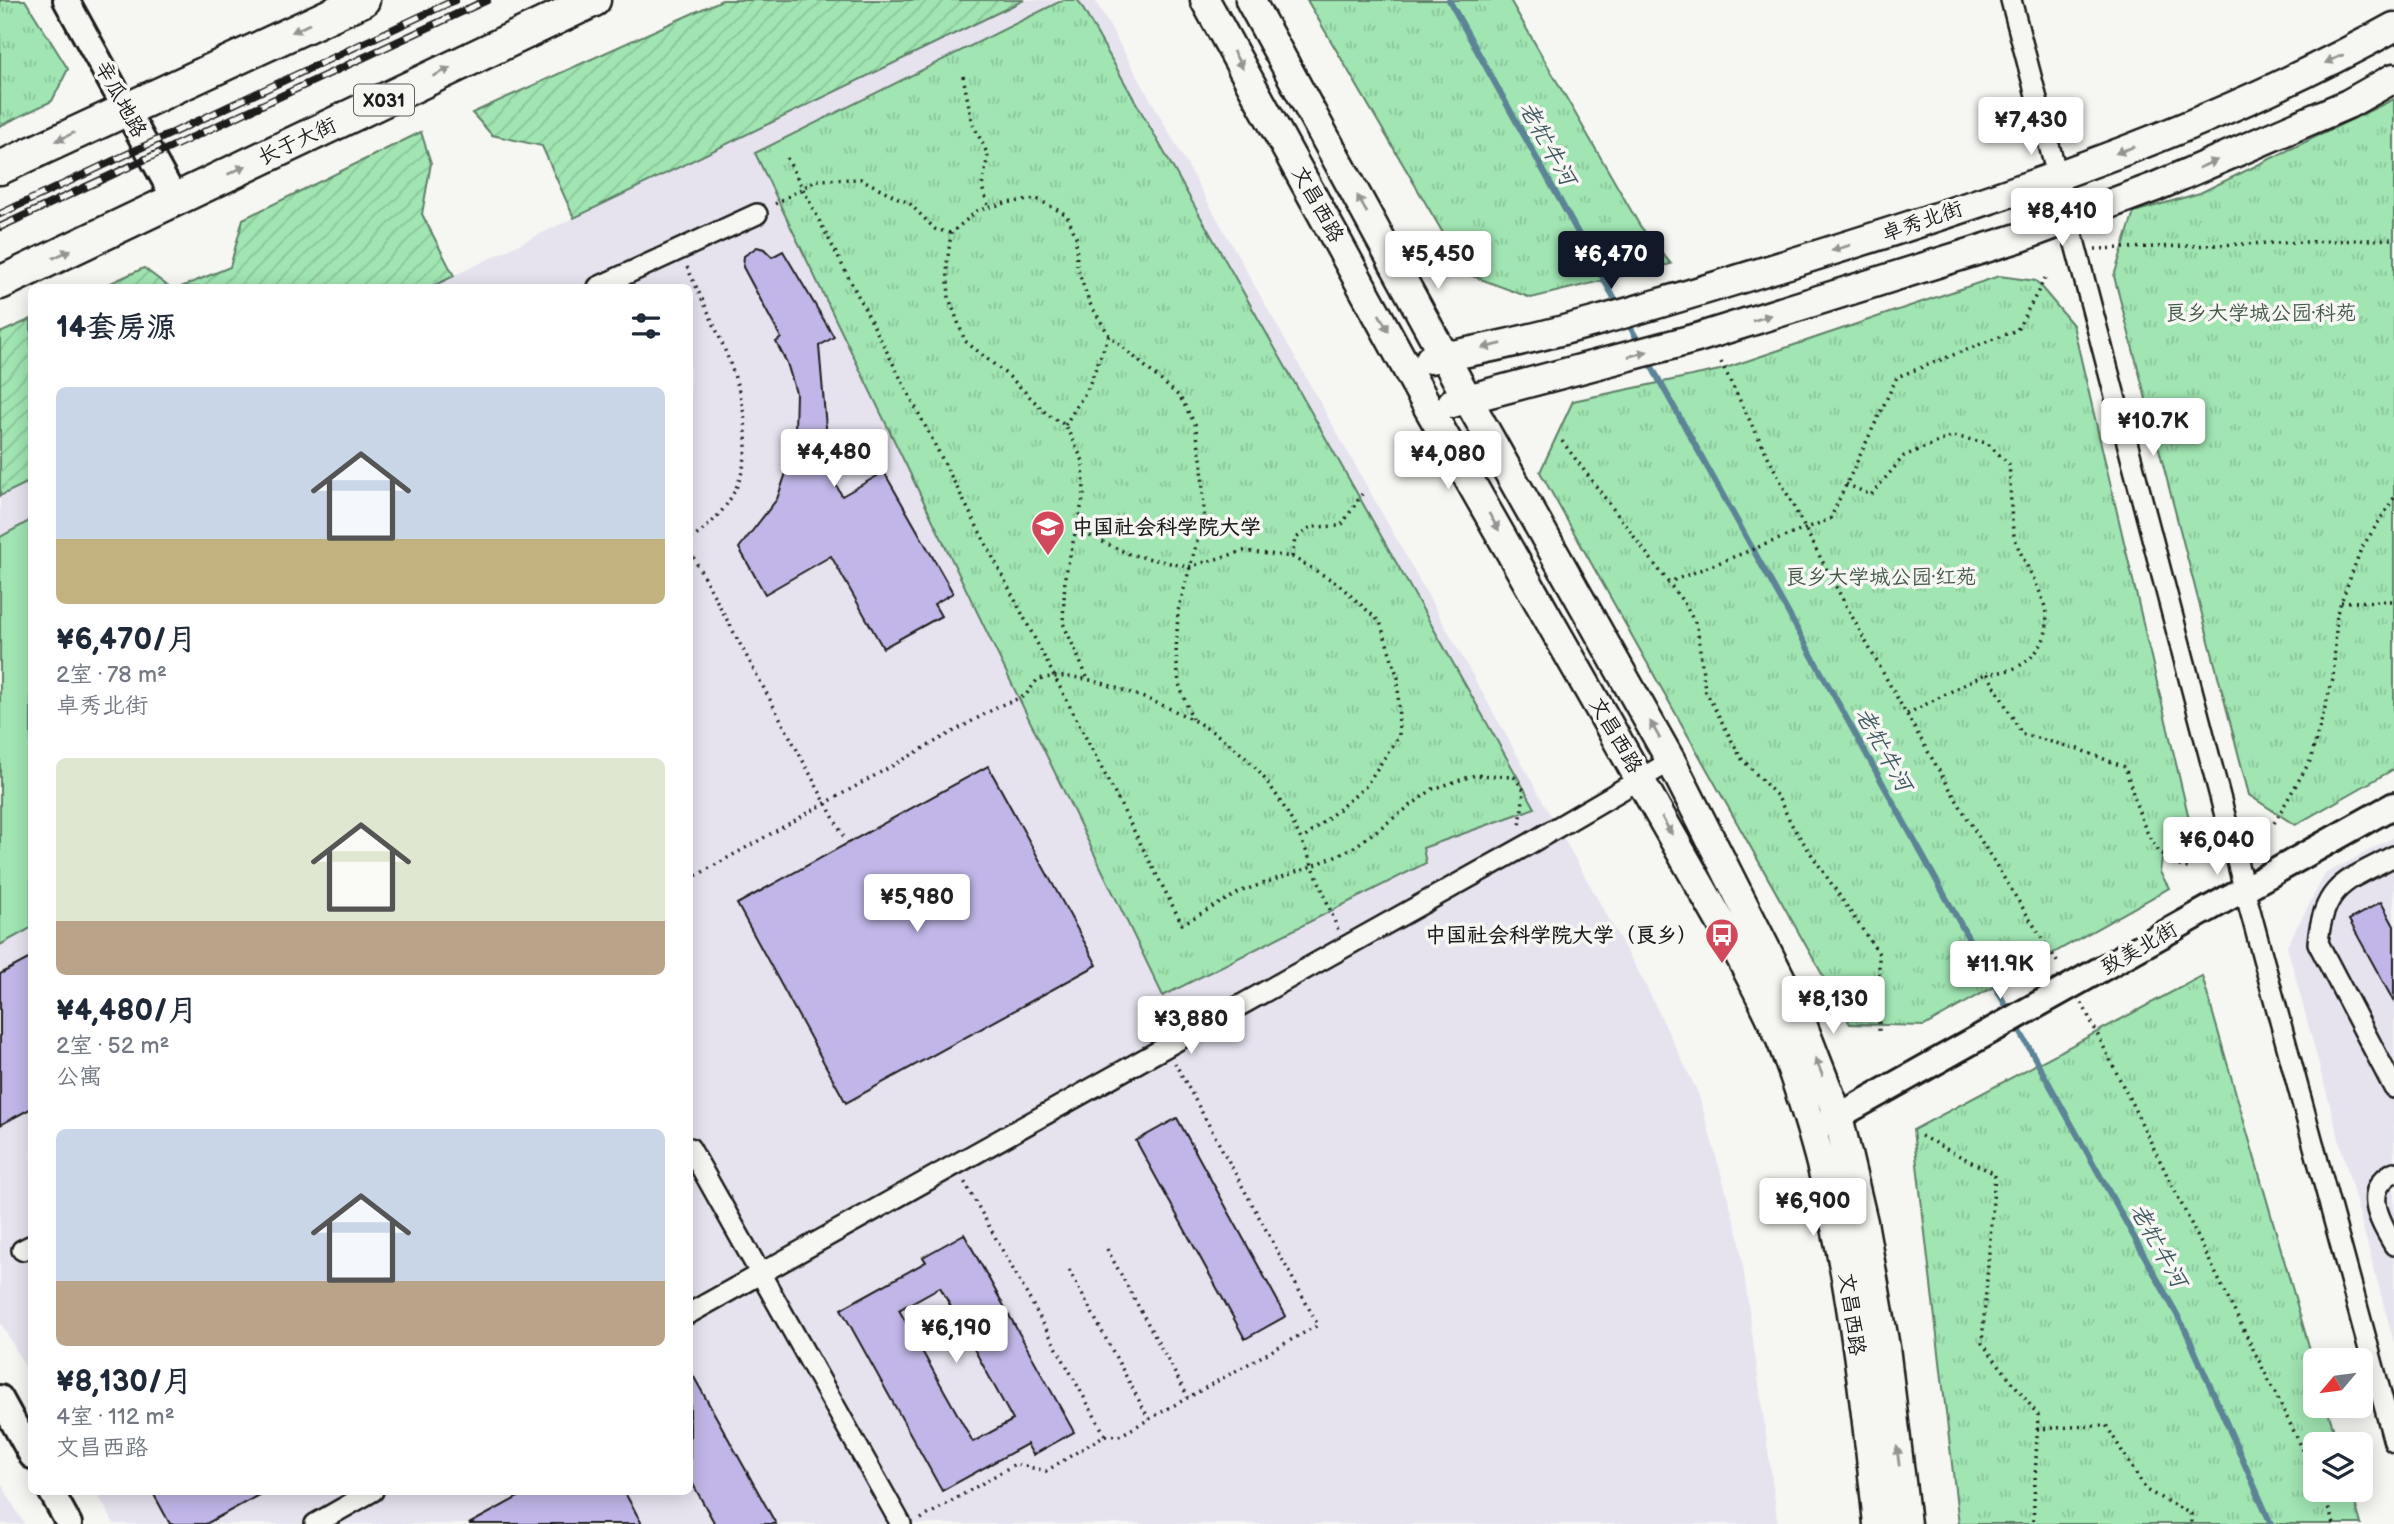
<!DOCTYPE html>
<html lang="zh">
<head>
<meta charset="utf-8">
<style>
	body { margin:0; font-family:"Balsamiq Sans","LXGW WenKai TC",sans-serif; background:#f6f6f7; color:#1f2937; height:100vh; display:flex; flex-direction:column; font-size:26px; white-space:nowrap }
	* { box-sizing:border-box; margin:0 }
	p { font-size:23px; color:#747a83 }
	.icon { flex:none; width:38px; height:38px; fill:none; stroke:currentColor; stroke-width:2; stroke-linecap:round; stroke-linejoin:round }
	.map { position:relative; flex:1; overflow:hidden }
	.details { position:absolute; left:28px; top:284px; width:665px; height:1211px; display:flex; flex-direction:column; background:#fff; border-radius:10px; box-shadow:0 4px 18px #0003 }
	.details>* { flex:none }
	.needle { width:46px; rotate:241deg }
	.tools { position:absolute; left:2303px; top:1348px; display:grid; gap:14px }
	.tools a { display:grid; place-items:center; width:70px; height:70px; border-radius:10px; background:#fff; box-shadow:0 4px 18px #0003; font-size:35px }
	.price { position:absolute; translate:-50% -60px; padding:0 16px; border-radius:7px; background:#fff; color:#222; font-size:23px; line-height:46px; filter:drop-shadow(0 2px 4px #0008) }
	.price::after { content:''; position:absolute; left:50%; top:42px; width:21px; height:16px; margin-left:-10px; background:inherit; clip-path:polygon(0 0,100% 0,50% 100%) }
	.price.active { background:#111827; color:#fff }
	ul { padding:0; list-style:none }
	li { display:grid; align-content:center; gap:14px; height:371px; padding:0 28px }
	li span { display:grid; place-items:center; height:217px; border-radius:10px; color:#555 }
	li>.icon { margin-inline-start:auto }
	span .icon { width:126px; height:126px; fill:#fffc; stroke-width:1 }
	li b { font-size:30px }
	h2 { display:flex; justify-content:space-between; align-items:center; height:84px; padding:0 28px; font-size:30px }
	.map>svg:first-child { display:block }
	.built { fill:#e6e3ef }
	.grass { fill:url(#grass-tufts); stroke:#5e8067; stroke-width:2 }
	.garden { fill:url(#garden-furrows); stroke:#5e8067; stroke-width:2 }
	.pitch { fill:#a0e5b2; stroke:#5e8067; stroke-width:2 }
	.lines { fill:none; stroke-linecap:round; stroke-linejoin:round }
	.stream { stroke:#5b8496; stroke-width:6 }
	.building { fill:#c1b6e7; stroke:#1c1c1c; stroke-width:2; fill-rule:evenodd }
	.minor-casing { stroke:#1c1c1c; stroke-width:24 }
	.tertiary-casing { stroke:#1c1c1c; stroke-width:30 }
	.secondary-casing { stroke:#1c1c1c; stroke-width:33 }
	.primary-casing { stroke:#1c1c1c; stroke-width:37 }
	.path { stroke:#1c1c1c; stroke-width:3.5; stroke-dasharray:2 5; stroke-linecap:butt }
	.minor { stroke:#f6f6f2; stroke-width:19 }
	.tertiary { stroke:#f6f6f2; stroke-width:24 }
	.secondary { stroke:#f6f6f2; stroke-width:28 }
	.primary { stroke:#f6f6f2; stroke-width:32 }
	.rail-casing { stroke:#1c1c1c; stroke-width:8 }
	.rail { stroke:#f6f6f2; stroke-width:5; stroke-dasharray:16; stroke-linecap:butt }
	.oneway { fill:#949492 }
	.labels { text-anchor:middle; stroke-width:7; stroke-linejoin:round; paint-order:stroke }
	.shield { fill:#f6f6f2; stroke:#5d5d5c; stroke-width:2 }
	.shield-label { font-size:19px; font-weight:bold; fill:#1c1c1c }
	.street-label { font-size:21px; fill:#1c1c1c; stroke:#f6f6f2 }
	.park-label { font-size:21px; fill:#445849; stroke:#f6f6f2 }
	.poi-label { font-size:21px; font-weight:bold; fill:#1c1c1c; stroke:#f6f6f2; text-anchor:start }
	.water-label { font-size:23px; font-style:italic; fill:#415963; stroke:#f6f6f2 }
</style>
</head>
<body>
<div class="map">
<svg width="2394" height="1524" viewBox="0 0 2394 1524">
	<defs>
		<pattern id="grass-tufts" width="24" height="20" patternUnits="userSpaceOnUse" patternTransform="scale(1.75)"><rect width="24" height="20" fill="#a0e5b2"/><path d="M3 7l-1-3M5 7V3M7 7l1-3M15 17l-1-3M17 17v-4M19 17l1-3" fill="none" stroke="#89c498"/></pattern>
		<pattern id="garden-furrows" width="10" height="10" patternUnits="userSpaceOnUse" patternTransform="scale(1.75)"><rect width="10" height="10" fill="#a0e5b2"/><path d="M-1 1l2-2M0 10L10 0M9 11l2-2" fill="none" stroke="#89c498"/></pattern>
	</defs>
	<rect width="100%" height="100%" fill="#f6f6f2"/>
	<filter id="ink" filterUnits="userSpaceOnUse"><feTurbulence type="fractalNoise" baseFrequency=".0143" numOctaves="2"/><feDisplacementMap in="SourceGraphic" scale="14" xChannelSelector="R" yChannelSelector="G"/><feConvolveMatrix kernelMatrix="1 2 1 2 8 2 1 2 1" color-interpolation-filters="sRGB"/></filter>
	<g filter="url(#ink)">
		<!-- built -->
		<path class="built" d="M1024,0H1095L1644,982L1698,1093L1739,1237L1778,1524H114L96,1491H690V287H431Z
			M31,481V1377L0,1321V496Z
			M2394,837V1343L2287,946L2325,874Z
			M0,1481L24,1524H0Z"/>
		<!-- grass -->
		<path class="grass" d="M0,0H25L68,69L52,101L0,126Z
			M1063,0H1078L1535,808L1423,848L1426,863L1163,996L755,153Z
			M1307,0H1510L1640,226L1671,264L1531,298L1467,274Z
			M2394,99V769L2295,825L2249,795L2114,276L2134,212L2200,193Z
			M1999,276L2036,281L2073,325L2194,840L2163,853L2160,872L2169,888L1924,1026L1850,1024L1540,472L1573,401L1720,370Z
			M2202,976L2315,1367V1405H2326L2338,1444H2315V1489H2351L2361,1524H1959L1913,1130Z"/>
		<!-- garden -->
		<path class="garden" d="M722,0H1024L574,218L542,146L492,135L472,113Z
			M421,132L431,163L422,214L454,276L431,287H181L230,267L243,219Z
			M144,268L169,287H102Z
			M31,319V481L0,496V333Z"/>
		<!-- pitch -->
		<path class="pitch" d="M31,520V928L0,945V537Z"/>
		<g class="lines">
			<!-- stream -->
			<path class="stream" d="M1449,0L1619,307
				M1626,320L1640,344
				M1648,360L2011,1015
				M2016,1024L2185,1329L2271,1524"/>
		</g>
		<!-- building -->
		<path class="building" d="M757,247L764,249L772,257L783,251L834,337L819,346L830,474L842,496L884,472L953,593L934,604L941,616L883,648L831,556L765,594L739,548L777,499L793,453L795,431L796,393L787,363L776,342L781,338L743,267L744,256Z
			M988,766L1097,965L846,1103L737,904Z
			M2381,902L2394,926V1002L2349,920Z
			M32,957V1108L0,1125V974Z
			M1177,1118L1286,1316L1245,1339L1136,1141Z
			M964,1234L1074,1432L1033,1455L1027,1444L942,1491L841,1309L926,1262L923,1257ZM940,1287L1013,1420L973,1442L899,1310Z
			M690,1370L776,1524H715L690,1479Z
			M152,1491H266L206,1524H170Z
			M529,1491H624L642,1524H469Z"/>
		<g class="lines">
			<!-- minor casing -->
			<g class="minor-casing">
				<path id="minor" d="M2011,0L2244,888L2394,1442
					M598,287L757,214
					M2394,856C2346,881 2323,885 2318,943L2394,1088
					M690,1148L901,1524
					M2394,1172C2361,1190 2380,1221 2394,1245
					M22,1250L32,1245
					M690,1313L1529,844L1671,761
					M315,1524L373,1491"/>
			</g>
			<!-- tertiary casing -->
			<g class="tertiary-casing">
				<path id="tertiary" d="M66,0L175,199
					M1821,1126L2394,805
					M0,1398L32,1456
					M51,1491L69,1524"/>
			</g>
			<!-- secondary casing -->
			<g class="secondary-casing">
				<path id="secondary" d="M1205,0L1429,409L1739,954C1754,984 1771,1014 1783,1045C1842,1198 1862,1362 1878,1524
					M1250,0L1467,398L1671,761L1797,1011L1838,1116L1863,1222L1885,1347L1906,1524
					M1430,359C1555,338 1677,298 1798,261C1999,199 2209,130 2394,27
					M1452,403L1697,338L2021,237L2155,187L2348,104L2394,78"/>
			</g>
			<!-- primary casing -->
			<g class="primary-casing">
				<path id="primary" d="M0,168L363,0
					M0,283L594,0"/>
			</g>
			<!-- path -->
			<path class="path" d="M963,76L972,122L988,155L982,187L989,208
				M787,158L1182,924L1242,891L1313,866L1353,848L1433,789L1475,775L1514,777L1524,790L1520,827
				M775,204L817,180L861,179L910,204L935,229L950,233
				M2095,249L2394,239
				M687,267C728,357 795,467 690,540
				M1721,362C1822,569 1934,773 2060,966
				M1065,425L1088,388L1109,335
				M1562,441L1684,603L1697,626L1705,690L1741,758L1778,797L1793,827L1879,954V1034
				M1846,484L1871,495L1904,456L1953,436L1987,443L2009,464C2011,484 2010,523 2015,539C2028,577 2066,616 2035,653C2022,668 2006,673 1987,673
				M1077,530L1129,554L1188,567L1244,551L1292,557L1337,583L1380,622L1398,678L1399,736L1365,787L1303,839
				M690,551L845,839
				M1292,557L1295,539L1311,527L1341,526L1362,494
				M1667,583L1830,519L1897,377L2017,330L2047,275
				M2341,602L2394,601
				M1087,677L1063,623L1065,577L1084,495L1083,461L1065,425L1048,415L1012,379L965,341L949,298L947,264L951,233L977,211L1005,203L1037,199L1067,215L1076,237L1077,267L1089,302L1109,335L1180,397L1195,424L1202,464L1204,516L1178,611L1176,654L1179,684L1192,719
				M1907,714L1987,673L2022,734L2078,749L2125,767C2136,799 2147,866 2190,868
				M2274,823L2310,761L2333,679L2337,613L2361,549L2394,498
				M690,879L1001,705L1025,696L1038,679C1075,672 1102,682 1136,695C1269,743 1290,807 1338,930
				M2082,1003L2315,1474
				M1921,1136L1995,1174L1982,1343L2038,1415L2033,1524
				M1107,1249L1188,1397
				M1069,1270L1149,1419
				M2037,1429L2106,1425L2146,1490L2191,1514V1524
				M1105,1435L1119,1436L1318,1325L1175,1063
				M2321,1489L2334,1524
				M921,1519L1015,1464L1046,1471L1105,1435L964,1181"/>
			<!-- minor -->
			<use href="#minor" class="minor"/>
			<!-- tertiary -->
			<use href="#tertiary" class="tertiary"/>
			<!-- secondary -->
			<use href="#secondary" class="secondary"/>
			<!-- primary -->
			<use href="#primary" class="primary"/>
			<!-- rail casing -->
			<g class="rail-casing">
				<path id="rail" d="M0,214L455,0
					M0,227L487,0"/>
			</g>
			<!-- rail -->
			<use href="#rail" class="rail"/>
		</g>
		<!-- one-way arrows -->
		<defs><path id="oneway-solid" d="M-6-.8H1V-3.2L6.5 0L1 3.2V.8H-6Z" transform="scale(1.75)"/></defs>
		<g class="oneway">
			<use href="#oneway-solid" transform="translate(301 28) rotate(155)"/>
			<use href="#oneway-solid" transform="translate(2334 59) rotate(156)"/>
			<use href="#oneway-solid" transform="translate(1238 60) rotate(61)"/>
			<use href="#oneway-solid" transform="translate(442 72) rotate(-25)"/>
			<use href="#oneway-solid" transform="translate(65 137) rotate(155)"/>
			<use href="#oneway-solid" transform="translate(2125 150) rotate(160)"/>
			<use href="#oneway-solid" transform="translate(2208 164) rotate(-23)"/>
			<use href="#oneway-solid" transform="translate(237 170) rotate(-25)"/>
			<use href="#oneway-solid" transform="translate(1362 204) rotate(-119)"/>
			<use href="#oneway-solid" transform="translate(1841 248) rotate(163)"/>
			<use href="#oneway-solid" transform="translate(62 254) rotate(-26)"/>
			<use href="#oneway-solid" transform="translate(1762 318) rotate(-17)"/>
			<use href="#oneway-solid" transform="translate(1384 323) rotate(61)"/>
			<use href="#oneway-solid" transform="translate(1492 346) rotate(167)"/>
			<use href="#oneway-solid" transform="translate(1638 354) rotate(-15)"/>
			<use href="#oneway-solid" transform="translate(1494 522) rotate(60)"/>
			<use href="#oneway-solid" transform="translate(1655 730) rotate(-119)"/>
			<use href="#oneway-solid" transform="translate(1667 826) rotate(60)"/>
			<use href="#oneway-solid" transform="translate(1819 1067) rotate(-112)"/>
			<use href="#oneway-solid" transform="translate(1898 1456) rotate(-97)"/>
		</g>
	</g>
	<!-- icons -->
	<defs>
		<g id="university-pin" transform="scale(1.75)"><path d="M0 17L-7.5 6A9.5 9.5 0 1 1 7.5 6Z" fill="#d1495b" stroke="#f6f6f2"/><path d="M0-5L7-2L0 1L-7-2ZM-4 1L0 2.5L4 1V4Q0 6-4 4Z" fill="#fff"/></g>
		<g id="bus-pin" transform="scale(1.75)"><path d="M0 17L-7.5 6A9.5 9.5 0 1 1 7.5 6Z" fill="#d1495b" stroke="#f6f6f2"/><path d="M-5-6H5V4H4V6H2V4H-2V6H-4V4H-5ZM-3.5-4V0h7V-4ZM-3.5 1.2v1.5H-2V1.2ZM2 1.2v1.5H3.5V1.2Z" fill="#fff"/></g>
	</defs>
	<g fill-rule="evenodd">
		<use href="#university-pin" x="1048" y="527"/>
		<use href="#bus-pin" x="1722" y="935"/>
	</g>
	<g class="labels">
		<!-- shield labels -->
		<rect class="shield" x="354" y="84.5" width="60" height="31" rx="5"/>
		<g class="shield-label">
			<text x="384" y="107">X031</text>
		</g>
		<!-- street labels -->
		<g class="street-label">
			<text transform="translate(121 99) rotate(61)" y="7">辛瓜地路</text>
			<text transform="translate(297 141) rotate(-25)" y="7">长于大街</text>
			<text transform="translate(1318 204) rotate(61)" y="7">文昌西路</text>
			<text transform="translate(1922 221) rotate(-19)" y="7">卓秀北街</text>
			<text transform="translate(1616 735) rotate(60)" y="7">文昌西路</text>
			<text transform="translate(2139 948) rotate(-30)" y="7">致美北街</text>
			<text transform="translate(1852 1314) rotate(82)" y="7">文昌西路</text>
		</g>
		<!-- park labels -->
		<g class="park-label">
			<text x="2261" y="320">良乡大学城公园·科苑</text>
			<text x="1881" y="584">良乡大学城公园·红苑</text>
		</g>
		<!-- poi labels -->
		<g class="poi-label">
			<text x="1072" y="534">中国社会科学院大学</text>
			<text x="1698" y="942" text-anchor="end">中国社会科学院大学（良乡）</text>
		</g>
		<!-- water labels -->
		<g class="water-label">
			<text transform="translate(1548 143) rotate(61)" y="8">老牤牛河</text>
			<text transform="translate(1884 749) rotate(61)" y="8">老牤牛河</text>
			<text transform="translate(2159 1245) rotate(61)" y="8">老牤牛河</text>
		</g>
	</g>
</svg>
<div class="tools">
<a><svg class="needle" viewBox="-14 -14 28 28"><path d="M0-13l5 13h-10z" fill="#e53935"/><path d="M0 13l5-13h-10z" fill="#747a83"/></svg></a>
<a><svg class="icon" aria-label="layers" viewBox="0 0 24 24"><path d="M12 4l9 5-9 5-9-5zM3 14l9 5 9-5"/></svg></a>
</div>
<b class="price" style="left:2031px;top:157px">¥7,430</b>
<b class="price" style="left:2062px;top:248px">¥8,410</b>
<b class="price" style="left:1438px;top:291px">¥5,450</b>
<b class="price active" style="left:1611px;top:291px">¥6,470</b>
<b class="price" style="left:2153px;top:458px">¥10.7K</b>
<b class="price" style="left:834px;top:489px">¥4,480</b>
<b class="price" style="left:1448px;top:491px">¥4,080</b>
<b class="price" style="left:2217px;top:877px">¥6,040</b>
<b class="price" style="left:917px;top:934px">¥5,980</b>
<b class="price" style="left:2000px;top:1001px">¥11.9K</b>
<b class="price" style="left:1833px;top:1036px">¥8,130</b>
<b class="price" style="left:1191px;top:1056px">¥3,880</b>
<b class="price" style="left:1813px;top:1238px">¥6,900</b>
<b class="price" style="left:956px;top:1365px">¥6,190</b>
<section class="details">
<h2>14套房源<svg class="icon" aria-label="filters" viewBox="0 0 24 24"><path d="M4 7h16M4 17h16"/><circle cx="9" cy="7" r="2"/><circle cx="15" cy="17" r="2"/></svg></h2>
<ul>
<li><span style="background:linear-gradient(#c9d6e8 70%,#c2b280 0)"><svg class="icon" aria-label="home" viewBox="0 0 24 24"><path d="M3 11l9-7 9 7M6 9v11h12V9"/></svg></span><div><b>¥6,470/月</b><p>2室 · 78 m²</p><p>卓秀北街</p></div></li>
<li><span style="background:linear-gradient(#dfe7d0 75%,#b9a48a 0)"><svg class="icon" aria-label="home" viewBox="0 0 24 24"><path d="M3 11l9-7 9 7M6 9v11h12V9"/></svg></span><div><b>¥4,480/月</b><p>2室 · 52 m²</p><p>公寓</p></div></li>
<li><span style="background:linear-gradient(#c9d6e8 70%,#b9a48a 0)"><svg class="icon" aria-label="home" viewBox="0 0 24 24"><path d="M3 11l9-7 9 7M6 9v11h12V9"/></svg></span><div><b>¥8,130/月</b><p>4室 · 112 m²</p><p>文昌西路</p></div></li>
</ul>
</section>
</div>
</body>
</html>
